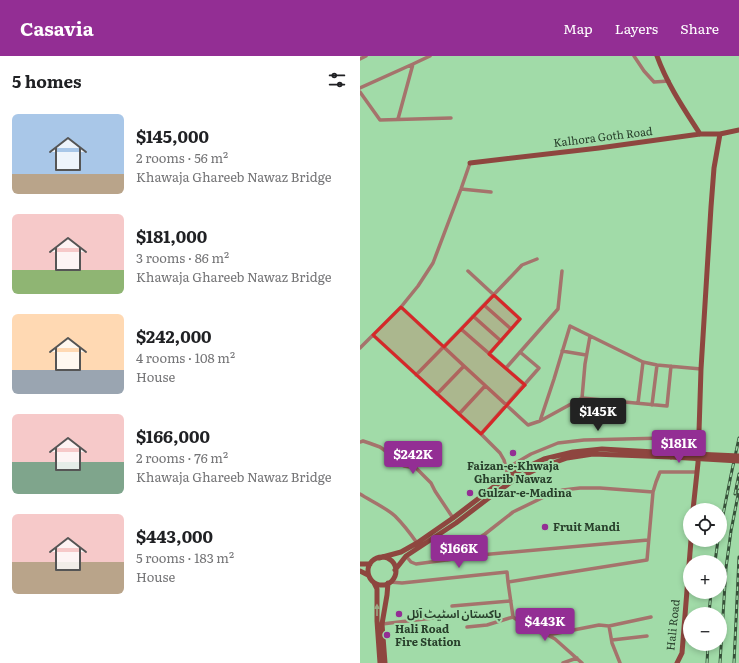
<!DOCTYPE html>
<html lang="en">
<head>
<meta charset="utf-8">
<style>
	body { margin:0; font-family:Literata,"Noto Sans Arabic",serif; background:#f6f6f6; color:#202124; height:100vh; display:flex; flex-direction:column; font-size:15px; white-space:nowrap }
	* { box-sizing:border-box; margin:0 }
	p { font-size:13px; color:#757577 }
	.icon { flex:none; width:22px; height:22px; fill:none; stroke:currentColor; stroke-width:2; stroke-linecap:round; stroke-linejoin:round }
	.map { position:relative; flex:1; overflow:hidden }
	.sheet { display:flex; flex-direction:column; background:#fff; width:360px }
	.sheet>* { flex:none }
	.tools { position:absolute; left:323px; top:447px; display:grid; gap:8px }
	.tools a { display:grid; place-items:center; width:44px; height:44px; border-radius:50%; background:#fff; box-shadow:0 2px 6px #0003; font-size:20px }
	.price { position:absolute; translate:-50% -34px; padding:0 9px; border-radius:4px; background:#932e94; color:#fff; font-size:13px; line-height:26px; filter:drop-shadow(0 1px 2px #0008) }
	.price::after { content:''; position:absolute; left:50%; top:24px; width:12px; height:9px; margin-left:-6px; background:inherit; clip-path:polygon(0 0,100% 0,50% 100%) }
	.price.selected { background:#222; color:#fff }
	ul { padding:0; list-style:none }
	li { display:flex; align-items:center; gap:12px; height:100px; padding:0 12px }
	li span { display:grid; place-items:center; flex:none; width:112px; height:80px; border-radius:6px; color:#555 }
	li>.icon { margin-inline-start:auto }
	span .icon { width:48px; height:48px; fill:#fffc; stroke-width:1 }
	li b { font-size:17px }
	h2 { display:flex; justify-content:space-between; align-items:center; height:48px; padding:0 12px; font-size:17px }
	header { display:flex; align-items:center; gap:24px; box-sizing:border-box; height:56px; padding:0 20px; background:#932e94; color:#fff }
	header strong { font-size:19px }
	nav { display:flex; gap:22px; margin-inline-start:auto; font-size:14px }
	main { display:flex; flex:1; min-height:0 }
	.map>svg:first-child { display:block }
	.lines { fill:none; stroke-linecap:round; stroke-linejoin:round }
	.street { stroke:#a5736c; stroke-width:3.5 }
	.secondary { stroke:#8e463f; stroke-width:5 }
	.rail-casing { stroke:#365139; stroke-width:3 }
	.rail { stroke:#a1dba8; stroke-width:1.5; stroke-dasharray:4.5; stroke-linecap:butt }
	.secondary-bridge { stroke:#8e463f; stroke-width:5 }
	.oneway { fill:#9aa783 }
	.marked { fill:#d62828; fill-opacity:0.2; stroke:#d62828; stroke-width:3; stroke-linejoin:round }
	.poi-dot { fill:#932e94; stroke:#a1dba8; stroke-width:1.5 }
	.labels { text-anchor:middle; stroke-width:4; stroke-linejoin:round; paint-order:stroke }
	.street-label { font-size:11px; fill:#283f2b; stroke:#a1dba8 }
	.poi-label { font-size:11px; font-weight:bold; fill:#283f2b; stroke:#a1dba8; text-anchor:start }
</style>
</head>
<body>
<header>
<strong>Casavia</strong>
<nav><a>Map</a><a>Layers</a><a>Share</a></nav>
</header>
<main>
<section class="sheet">
<h2>5 homes<svg class="icon" aria-label="filters" viewBox="0 0 24 24"><path d="M4 7h16M4 17h16"/><circle cx="9" cy="7" r="2"/><circle cx="15" cy="17" r="2"/></svg></h2>
<ul>
<li><span style="background:linear-gradient(#a9c7e8 75%,#b9a48a 0)"><svg class="icon" aria-label="home" viewBox="0 0 24 24"><path d="M3 11l9-7 9 7M6 9v11h12V9"/></svg></span><div><b>$145,000</b><p>2 rooms · 56 m²</p><p>Khawaja Ghareeb Nawaz Bridge</p></div></li>
<li><span style="background:linear-gradient(#f6c9c9 70%,#8fb573 0)"><svg class="icon" aria-label="home" viewBox="0 0 24 24"><path d="M3 11l9-7 9 7M6 9v11h12V9"/></svg></span><div><b>$181,000</b><p>3 rooms · 86 m²</p><p>Khawaja Ghareeb Nawaz Bridge</p></div></li>
<li><span style="background:linear-gradient(#ffd9b3 70%,#9aa5b1 0)"><svg class="icon" aria-label="home" viewBox="0 0 24 24"><path d="M3 11l9-7 9 7M6 9v11h12V9"/></svg></span><div><b>$242,000</b><p>4 rooms · 108 m²</p><p>House</p></div></li>
<li><span style="background:linear-gradient(#f6c9c9 60%,#7fa58c 0)"><svg class="icon" aria-label="home" viewBox="0 0 24 24"><path d="M3 11l9-7 9 7M6 9v11h12V9"/></svg></span><div><b>$166,000</b><p>2 rooms · 76 m²</p><p>Khawaja Ghareeb Nawaz Bridge</p></div></li>
<li><span style="background:linear-gradient(#f6c9c9 60%,#b9a48a 0)"><svg class="icon" aria-label="home" viewBox="0 0 24 24"><path d="M3 11l9-7 9 7M6 9v11h12V9"/></svg></span><div><b>$443,000</b><p>5 rooms · 183 m²</p><p>House</p></div></li>
</ul>
</section>
<div class="map">
<svg width="379" height="607" viewBox="0 0 379 607">
	<rect width="100%" height="100%" fill="#a1dba8"/>
	<g class="lines">
		<!-- street -->
		<path class="street" d="M274,0L284,15L294,26L309,25
			M0,3L6,0
			M0,32L53,8
			M0,36L20,64L91,62
			M38,63L53,8L70,0
			M101,133L131,136
			M108,215L160,263L129,298
			M124,249L151,273
			M41,251L104,310L168,369L180,365L222,342L307,350L311,310
			M113,260L141,285
			M101,273L165,329
			M13,279L121,378L140,397L144,404L148,420
			M0,292L41,251L58,230L73,207L101,133L110,107
			M202,295L226,299
			M146,312L198,253L202,215
			M56,319L101,273L162,209L177,203
			M77,338L104,310
			M222,342L225,308L230,280
			M278,347L283,306
			M292,349L297,309
			M99,358L125,330
			M180,365L194,323L210,270L283,306L297,309L341,313
			M121,378L179,312L160,296
			M0,386L3,385L9,387L20,391L27,396L36,406L44,410L56,412L71,427L75,435L93,462
			M147,412L171,398L198,387L224,384L305,382L339,383
			M0,438C11,445 25,451 35,460C43,468 50,477 57,487
			M46,500L51,506L56,508L86,504L125,478L153,456L190,438L203,434L220,432H240L293,436
			M87,504L109,500L288,484
			M30,526L42,527L147,516L148,526
			M92,550L151,545
			M22,568L73,562
			M249,570L291,561
			M107,571L127,569L153,561
			M188,579L239,569L249,570L252,587L260,607
			M252,584L287,580
			M203,607L217,602
			M222,607L195,583L186,578L171,574L153,561L148,526L287,504L293,436L296,426L300,416H337"/>
		<!-- secondary -->
		<path class="secondary" d="M297,0C307,28 324,53 340,78
			M110,107L239,92L340,78H360L379,74
			M333,454L338,407L341,313L351,151L354,112L360,78
			M8 515a14 14 0 1 1 28 0a14 14 0 1 1-28 0Z
			M19,502L41,496L57,487L93,462L148,420L184,403L213,396L242,393L312,397
			M0,508H10
			M35,514L46,500L96,467L130,441L154,424L179,412L207,402L233,398L311,401
			M0,515L8,519
			M14,527L17,533V565L20,607
			M25,607L22,568L27,539L28,527
			M317,607L322,597L331,484"/>
		<!-- rail casing -->
		<g class="rail-casing">
			<path id="rail" d="M375,438L379,418
				M360,474L371,419L379,382
				M355,506L358,484
				M349,558L351,536
				M347,607L348,588
				M360,607L366,512L371,475L379,434
				M374,607L379,501"/>
		</g>
		<!-- rail -->
		<use href="#rail" class="rail"/>
		<!-- secondary-bridge -->
		<path class="secondary-bridge" d="M312,397L379,400
			M311,401L379,405"/>
	</g>
	<!-- one-way arrows -->
	<defs><path id="oneway-solid" d="M-6-.8H1V-3.2L6.5 0L1 3.2V.8H-6Z"/></defs>
	<use class="oneway" href="#oneway-solid" transform="translate(17 554) rotate(-90)"/>
	<!-- marked area -->
	<path class="marked" d="M134,239L160,263L129,298L165,329L121,378L13,279L41,251L84,291Z"/>
	<!-- markers -->
	<g class="poi-dot">
		<circle cx="153" cy="397" r="4"/>
		<circle cx="110" cy="437" r="4"/>
		<circle cx="185" cy="471" r="4"/>
		<circle cx="39" cy="558" r="4"/>
		<circle cx="27" cy="579" r="4"/>
	</g>
	<g class="labels">
		<!-- street labels -->
		<g class="street-label">
			<text transform="translate(243 81) rotate(-7)" y="4">Kalhora Goth Road</text>
			<text transform="translate(313 569) rotate(-84)" y="4">Hali Road</text>
		</g>
		<!-- poi labels -->
		<g class="poi-label">
			<text x="153" y="414" text-anchor="middle">Faizan-e-Khwaja<tspan x="153" dy="13">Gharib Nawaz</tspan></text>
			<text x="118" y="441">Gulzar-e-Madina</text>
			<text x="193" y="475">Fruit Mandi</text>
			<text x="47" y="562">پاکستان اسٹیٹ آئل</text>
			<text x="35" y="577">Hali Road<tspan x="35" dy="13">Fire Station</tspan></text>
		</g>
	</g>
</svg>
<div class="tools">
<a><svg class="icon" aria-label="locate" viewBox="0 0 24 24"><circle cx="12" cy="12" r="6"/><path d="M12 2v4M12 18v4M2 12h4M18 12h4"/></svg></a>
<a>+</a>
<a>−</a>
</div>
<b class="price selected" style="left:238px;top:376px">$145K</b>
<b class="price" style="left:319px;top:408px">$181K</b>
<b class="price" style="left:53px;top:419px">$242K</b>
<b class="price" style="left:99px;top:513px">$166K</b>
<b class="price" style="left:185px;top:586px">$443K</b>
</div>
</main>
</body>
</html>
